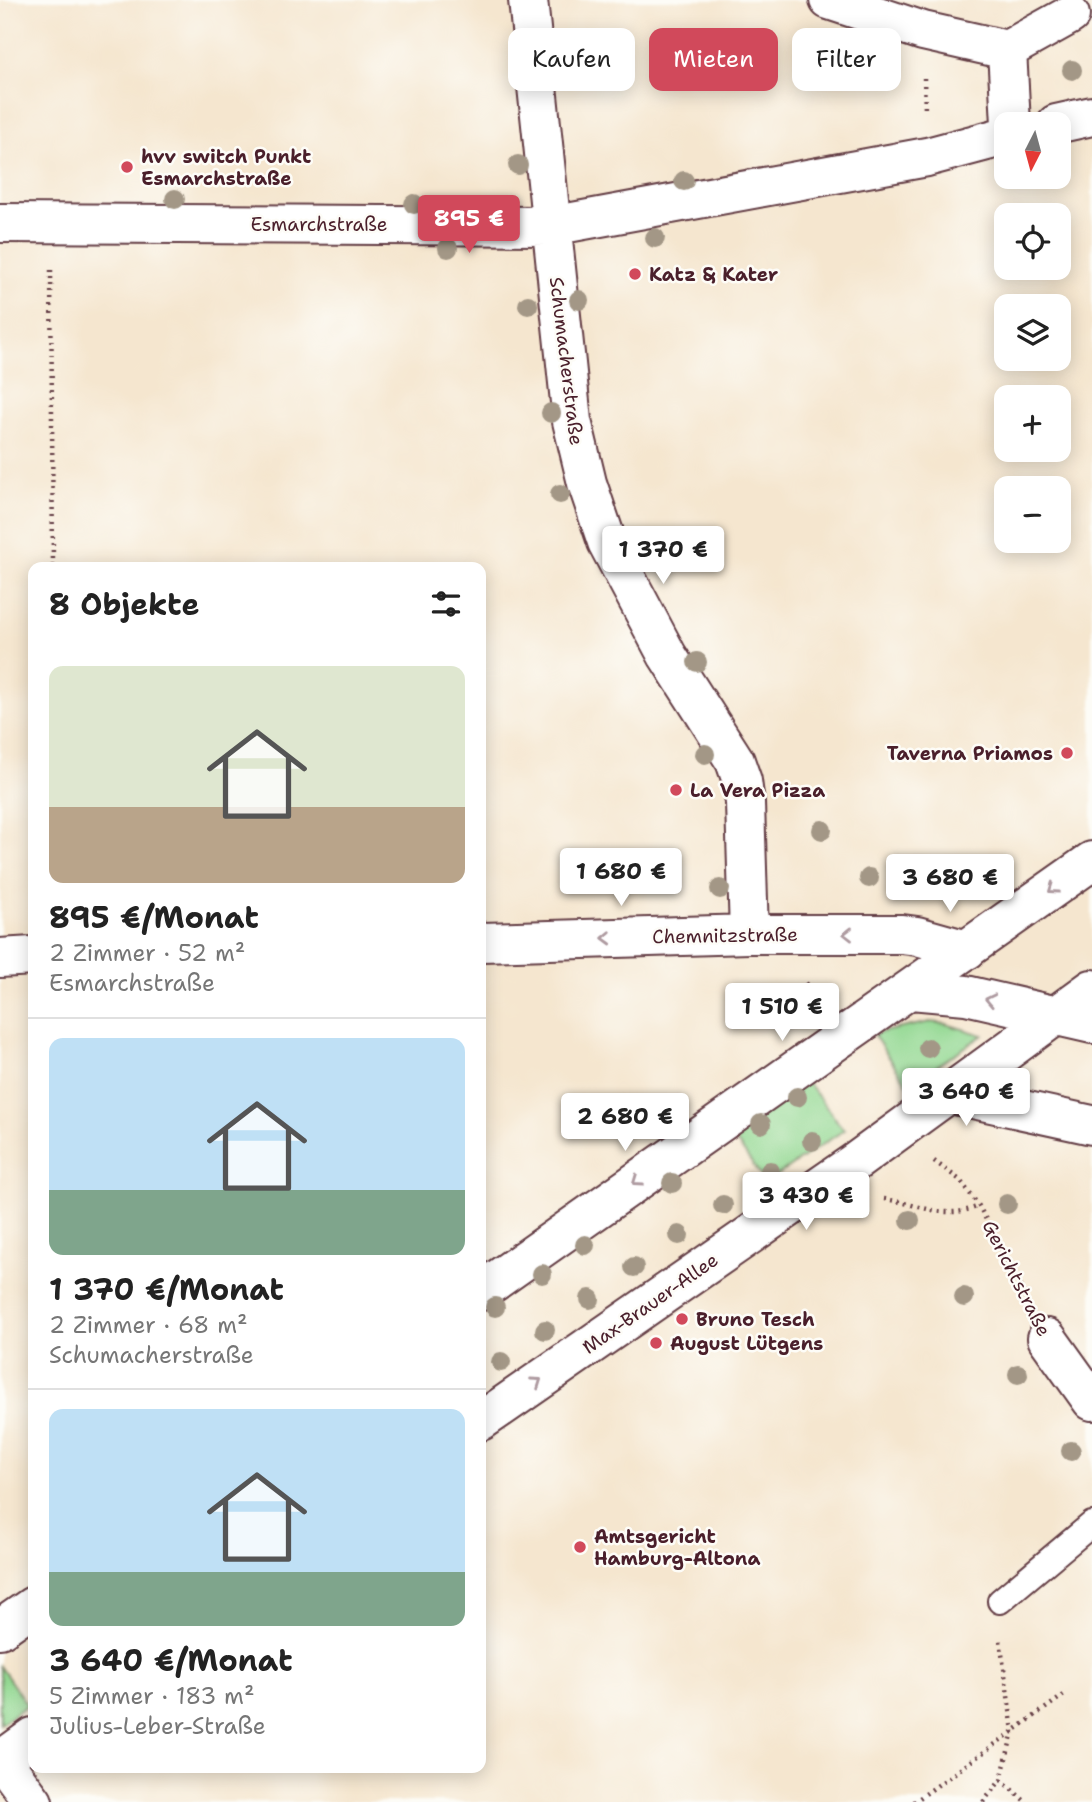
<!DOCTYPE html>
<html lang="de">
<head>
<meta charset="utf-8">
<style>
	body { margin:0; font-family:"Shantell Sans",sans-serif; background:#f6f6f6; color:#222; height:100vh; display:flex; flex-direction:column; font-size:26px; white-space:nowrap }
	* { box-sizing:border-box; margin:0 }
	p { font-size:23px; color:#767676 }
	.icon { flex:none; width:38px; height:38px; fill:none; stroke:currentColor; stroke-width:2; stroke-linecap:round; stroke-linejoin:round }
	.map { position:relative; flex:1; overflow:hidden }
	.drawer { position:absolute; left:28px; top:562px; width:458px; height:1211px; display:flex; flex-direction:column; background:#fff; border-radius:14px; box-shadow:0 4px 18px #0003 }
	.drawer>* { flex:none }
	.guide { position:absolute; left:508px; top:28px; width:480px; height:63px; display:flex; gap:14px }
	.needle { width:46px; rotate:186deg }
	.buttons { position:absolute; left:994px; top:112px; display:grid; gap:14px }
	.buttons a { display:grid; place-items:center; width:77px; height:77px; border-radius:14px; background:#fff; box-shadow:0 4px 18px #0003; font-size:35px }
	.price { position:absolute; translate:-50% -60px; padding:0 16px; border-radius:7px; background:#fff; color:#222; font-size:23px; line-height:46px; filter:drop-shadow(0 2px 4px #0008) }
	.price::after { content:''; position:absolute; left:50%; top:42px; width:21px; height:16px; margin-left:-10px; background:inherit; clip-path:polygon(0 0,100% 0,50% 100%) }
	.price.selected { background:#d1495b; color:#fff }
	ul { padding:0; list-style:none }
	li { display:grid; align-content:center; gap:14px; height:371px; padding:0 21px }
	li+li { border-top:2px solid #e0e0e0 }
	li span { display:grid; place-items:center; height:217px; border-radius:14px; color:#555 }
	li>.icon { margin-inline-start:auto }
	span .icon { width:126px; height:126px; fill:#fffc; stroke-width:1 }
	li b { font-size:30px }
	h2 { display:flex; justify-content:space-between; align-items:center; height:84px; padding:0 21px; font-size:30px }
	.pill { padding:0 24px; border-radius:14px; background:#fff; box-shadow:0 4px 18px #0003; font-size:24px; line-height:63px }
	.pill.selected { background:#d1495b; color:#fff }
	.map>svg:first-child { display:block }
	.green { fill:#93d892; stroke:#6e7c5e; stroke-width:2 }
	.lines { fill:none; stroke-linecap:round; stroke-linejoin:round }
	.lane-casing { stroke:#643d44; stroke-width:28 }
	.street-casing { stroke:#643d44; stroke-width:42 }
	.secondary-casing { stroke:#643d44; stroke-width:42 }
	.path { stroke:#643d44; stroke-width:4.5; stroke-dasharray:2 5; stroke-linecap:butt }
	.lane { stroke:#fff; stroke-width:24 }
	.street { stroke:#fff; stroke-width:38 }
	.secondary { stroke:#fff; stroke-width:38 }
	.tree { fill:#a39786 }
	.oneway { stroke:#ae9aa0 }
	.poi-dot { fill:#d1495b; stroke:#fdfcf7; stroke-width:2.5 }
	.labels { text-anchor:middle; stroke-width:5; stroke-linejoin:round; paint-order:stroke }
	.poi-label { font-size:19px; font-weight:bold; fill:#4a1f2b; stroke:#fdfcf7; text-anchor:start }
	.street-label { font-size:19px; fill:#4a1f2b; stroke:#fdfcf7 }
</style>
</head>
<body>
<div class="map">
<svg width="1092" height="1802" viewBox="0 0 1092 1802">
	<rect width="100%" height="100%" fill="#fdfcf7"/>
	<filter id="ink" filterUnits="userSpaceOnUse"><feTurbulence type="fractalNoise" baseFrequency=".0143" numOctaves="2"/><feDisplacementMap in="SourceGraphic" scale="14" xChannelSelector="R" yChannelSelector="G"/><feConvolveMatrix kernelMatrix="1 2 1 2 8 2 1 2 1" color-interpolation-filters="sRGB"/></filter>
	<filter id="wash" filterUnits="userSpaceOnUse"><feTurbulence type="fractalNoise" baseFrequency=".00686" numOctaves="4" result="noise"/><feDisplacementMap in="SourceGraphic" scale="28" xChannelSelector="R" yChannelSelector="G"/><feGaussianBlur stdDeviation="1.57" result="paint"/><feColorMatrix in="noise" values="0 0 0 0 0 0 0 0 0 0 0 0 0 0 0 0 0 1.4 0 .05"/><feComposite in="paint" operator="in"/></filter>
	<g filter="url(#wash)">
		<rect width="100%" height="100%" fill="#f5e6cf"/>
		<!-- green -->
		<path class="green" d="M930,1022L946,1024L983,1035L908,1085L873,1034Z
			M806,1081L844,1130L766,1183L731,1134Z
			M0,1666L27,1705L0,1724Z"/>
	</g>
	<g filter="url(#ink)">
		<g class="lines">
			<!-- lane casing -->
			<g class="lane-casing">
				<path id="lane" d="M1000,1601L1092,1524"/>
			</g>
			<!-- street casing -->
			<g class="street-casing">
				<path id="street" d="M528,0L572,421L587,483L607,542L667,655L735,761L742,781L745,803L749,934
					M829,0L923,31L1007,50
					M1011,124L1007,50L1070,15
					M1056,124L1092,116
					M0,223L551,226L927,157L1006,136
					M481,942L749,934H902L917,936L967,950
					M0,958L33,956
					M1047,1338L1092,1401
					M2,1760L33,1802"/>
			</g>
			<!-- secondary casing -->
			<g class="secondary-casing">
				<path id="secondary" d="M911,990L966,995L1092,1024
					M950,1094L1092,1125
					M481,1291L1092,861
					M481,1421L858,1160L1092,989
					M0,1629L33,1606
					M0,1761L33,1737"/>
			</g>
			<!-- path -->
			<path class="path" d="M924,78L925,111
				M51,270L53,567
				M805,983L818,997
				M934,1161L960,1180L979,1206L1026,1297
				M884,1199C921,1204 943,1221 979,1206
				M1001,1780L1026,1802
				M914,1802L1064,1695
				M983,1802L1001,1780L1013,1731L1000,1640"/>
			<!-- lane -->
			<use href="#lane" class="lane"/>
			<!-- street -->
			<use href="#street" class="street"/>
			<!-- secondary -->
			<use href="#secondary" class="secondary"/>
		</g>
		<!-- trees -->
		<g class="tree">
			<circle cx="556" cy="65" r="10"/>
			<circle cx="1072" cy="70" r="10"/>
			<circle cx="518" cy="165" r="10"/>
			<circle cx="684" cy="181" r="10"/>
			<circle cx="175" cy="199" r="10"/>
			<circle cx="414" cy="204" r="10"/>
			<circle cx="655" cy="238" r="10"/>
			<circle cx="448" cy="248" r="10"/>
			<circle cx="579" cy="300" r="10"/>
			<circle cx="528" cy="305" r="10"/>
			<circle cx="551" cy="413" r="10"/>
			<circle cx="560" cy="494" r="10"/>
			<circle cx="697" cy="662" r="10"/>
			<circle cx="705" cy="754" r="10"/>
			<circle cx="822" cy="830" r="10"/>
			<circle cx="869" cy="878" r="10"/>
			<circle cx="720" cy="889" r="10"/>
			<circle cx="928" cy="1048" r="10"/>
			<circle cx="797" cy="1097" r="10"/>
			<circle cx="761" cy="1124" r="10"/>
			<circle cx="812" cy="1141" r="10"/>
			<circle cx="770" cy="1171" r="10"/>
			<circle cx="672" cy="1183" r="10"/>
			<circle cx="1007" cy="1204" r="10"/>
			<circle cx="723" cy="1205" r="10"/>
			<circle cx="910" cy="1220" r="10"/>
			<circle cx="679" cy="1235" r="10"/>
			<circle cx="585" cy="1245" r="10"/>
			<circle cx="634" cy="1267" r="10"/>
			<circle cx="542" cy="1274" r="10"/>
			<circle cx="964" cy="1297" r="10"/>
			<circle cx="590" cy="1299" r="10"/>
			<circle cx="495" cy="1307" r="10"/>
			<circle cx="545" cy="1330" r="10"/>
			<circle cx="501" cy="1362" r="10"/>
			<circle cx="1018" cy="1374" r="10"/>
			<circle cx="1071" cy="1451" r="10"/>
		</g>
		<!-- one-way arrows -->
		<defs><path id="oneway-chevron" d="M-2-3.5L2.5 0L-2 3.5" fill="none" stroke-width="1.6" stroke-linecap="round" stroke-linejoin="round" transform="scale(1.75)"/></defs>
		<g class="oneway">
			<use href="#oneway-chevron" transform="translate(1053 889) rotate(145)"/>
			<use href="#oneway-chevron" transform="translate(848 934) rotate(-180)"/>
			<use href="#oneway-chevron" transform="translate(607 938) rotate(178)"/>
			<use href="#oneway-chevron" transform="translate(990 1000) rotate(-168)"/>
			<use href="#oneway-chevron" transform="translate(637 1181) rotate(145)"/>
			<use href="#oneway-chevron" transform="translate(537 1382) rotate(-35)"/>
		</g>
	</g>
	<!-- markers -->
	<g class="poi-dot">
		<circle cx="127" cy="167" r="7"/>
		<circle cx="635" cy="274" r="7"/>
		<circle cx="1067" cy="753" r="7"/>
		<circle cx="676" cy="790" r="7"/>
		<circle cx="682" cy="1319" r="7"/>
		<circle cx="656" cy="1343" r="7"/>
		<circle cx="580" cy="1547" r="7"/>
	</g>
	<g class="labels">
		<!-- poi labels -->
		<g class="poi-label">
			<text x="141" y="163">hvv switch Punkt<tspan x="141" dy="22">Esmarchstraße</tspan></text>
			<text x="649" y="281">Katz &amp; Kater</text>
			<text x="1053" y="760" text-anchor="end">Taverna Priamos</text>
			<text x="690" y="797">La Vera Pizza</text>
			<text x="696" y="1326">Bruno Tesch</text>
			<text x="670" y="1350">August Lütgens</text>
			<text x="594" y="1543">Amtsgericht<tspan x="594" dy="22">Hamburg-Altona</tspan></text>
		</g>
		<!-- street labels -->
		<g class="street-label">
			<text x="319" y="231">Esmarchstraße</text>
			<text transform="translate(567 361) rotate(83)" y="7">Schumacherstraße</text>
			<text transform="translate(725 935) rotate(-1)" y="7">Chemnitzstraße</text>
			<text transform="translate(1017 1278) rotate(63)" y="7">Gerichtstraße</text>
			<text transform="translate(650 1303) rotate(-35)" y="7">Max-Brauer-Allee</text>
		</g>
	</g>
</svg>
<div class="buttons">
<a><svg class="needle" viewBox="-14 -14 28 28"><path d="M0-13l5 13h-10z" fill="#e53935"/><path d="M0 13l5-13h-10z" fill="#767676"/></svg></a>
<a><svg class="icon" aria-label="locate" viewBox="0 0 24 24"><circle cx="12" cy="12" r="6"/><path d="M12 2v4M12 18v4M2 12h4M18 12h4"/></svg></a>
<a><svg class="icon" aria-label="layers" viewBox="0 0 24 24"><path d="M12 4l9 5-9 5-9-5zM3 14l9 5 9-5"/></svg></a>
<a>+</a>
<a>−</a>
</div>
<b class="price selected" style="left:469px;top:255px">895 €</b>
<b class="price" style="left:663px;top:586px">1 370 €</b>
<b class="price" style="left:621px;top:908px">1 680 €</b>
<b class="price" style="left:950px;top:914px">3 680 €</b>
<b class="price" style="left:782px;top:1043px">1 510 €</b>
<b class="price" style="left:966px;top:1128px">3 640 €</b>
<b class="price" style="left:625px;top:1153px">2 680 €</b>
<b class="price" style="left:806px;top:1232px">3 430 €</b>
<div class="guide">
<a class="pill">Kaufen</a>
<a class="pill selected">Mieten</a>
<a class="pill">Filter</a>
</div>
<section class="drawer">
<h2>8 Objekte<svg class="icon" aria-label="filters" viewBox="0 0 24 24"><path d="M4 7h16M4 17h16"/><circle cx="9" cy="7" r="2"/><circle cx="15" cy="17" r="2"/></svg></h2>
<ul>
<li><span style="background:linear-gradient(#dfe7d0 65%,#b9a48a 0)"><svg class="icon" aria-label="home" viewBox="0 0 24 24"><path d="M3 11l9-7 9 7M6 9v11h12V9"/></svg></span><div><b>895 €/Monat</b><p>2 Zimmer · 52 m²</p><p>Esmarchstraße</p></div></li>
<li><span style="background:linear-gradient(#bfe0f5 70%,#7fa58c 0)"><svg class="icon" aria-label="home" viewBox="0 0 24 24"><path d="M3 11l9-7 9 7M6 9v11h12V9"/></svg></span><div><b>1 370 €/Monat</b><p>2 Zimmer · 68 m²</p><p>Schumacherstraße</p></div></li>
<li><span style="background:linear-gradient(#bfe0f5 75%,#7fa58c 0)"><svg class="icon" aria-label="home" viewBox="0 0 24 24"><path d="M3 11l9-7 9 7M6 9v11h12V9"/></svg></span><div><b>3 640 €/Monat</b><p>5 Zimmer · 183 m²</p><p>Julius-Leber-Straße</p></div></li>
</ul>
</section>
</div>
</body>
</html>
